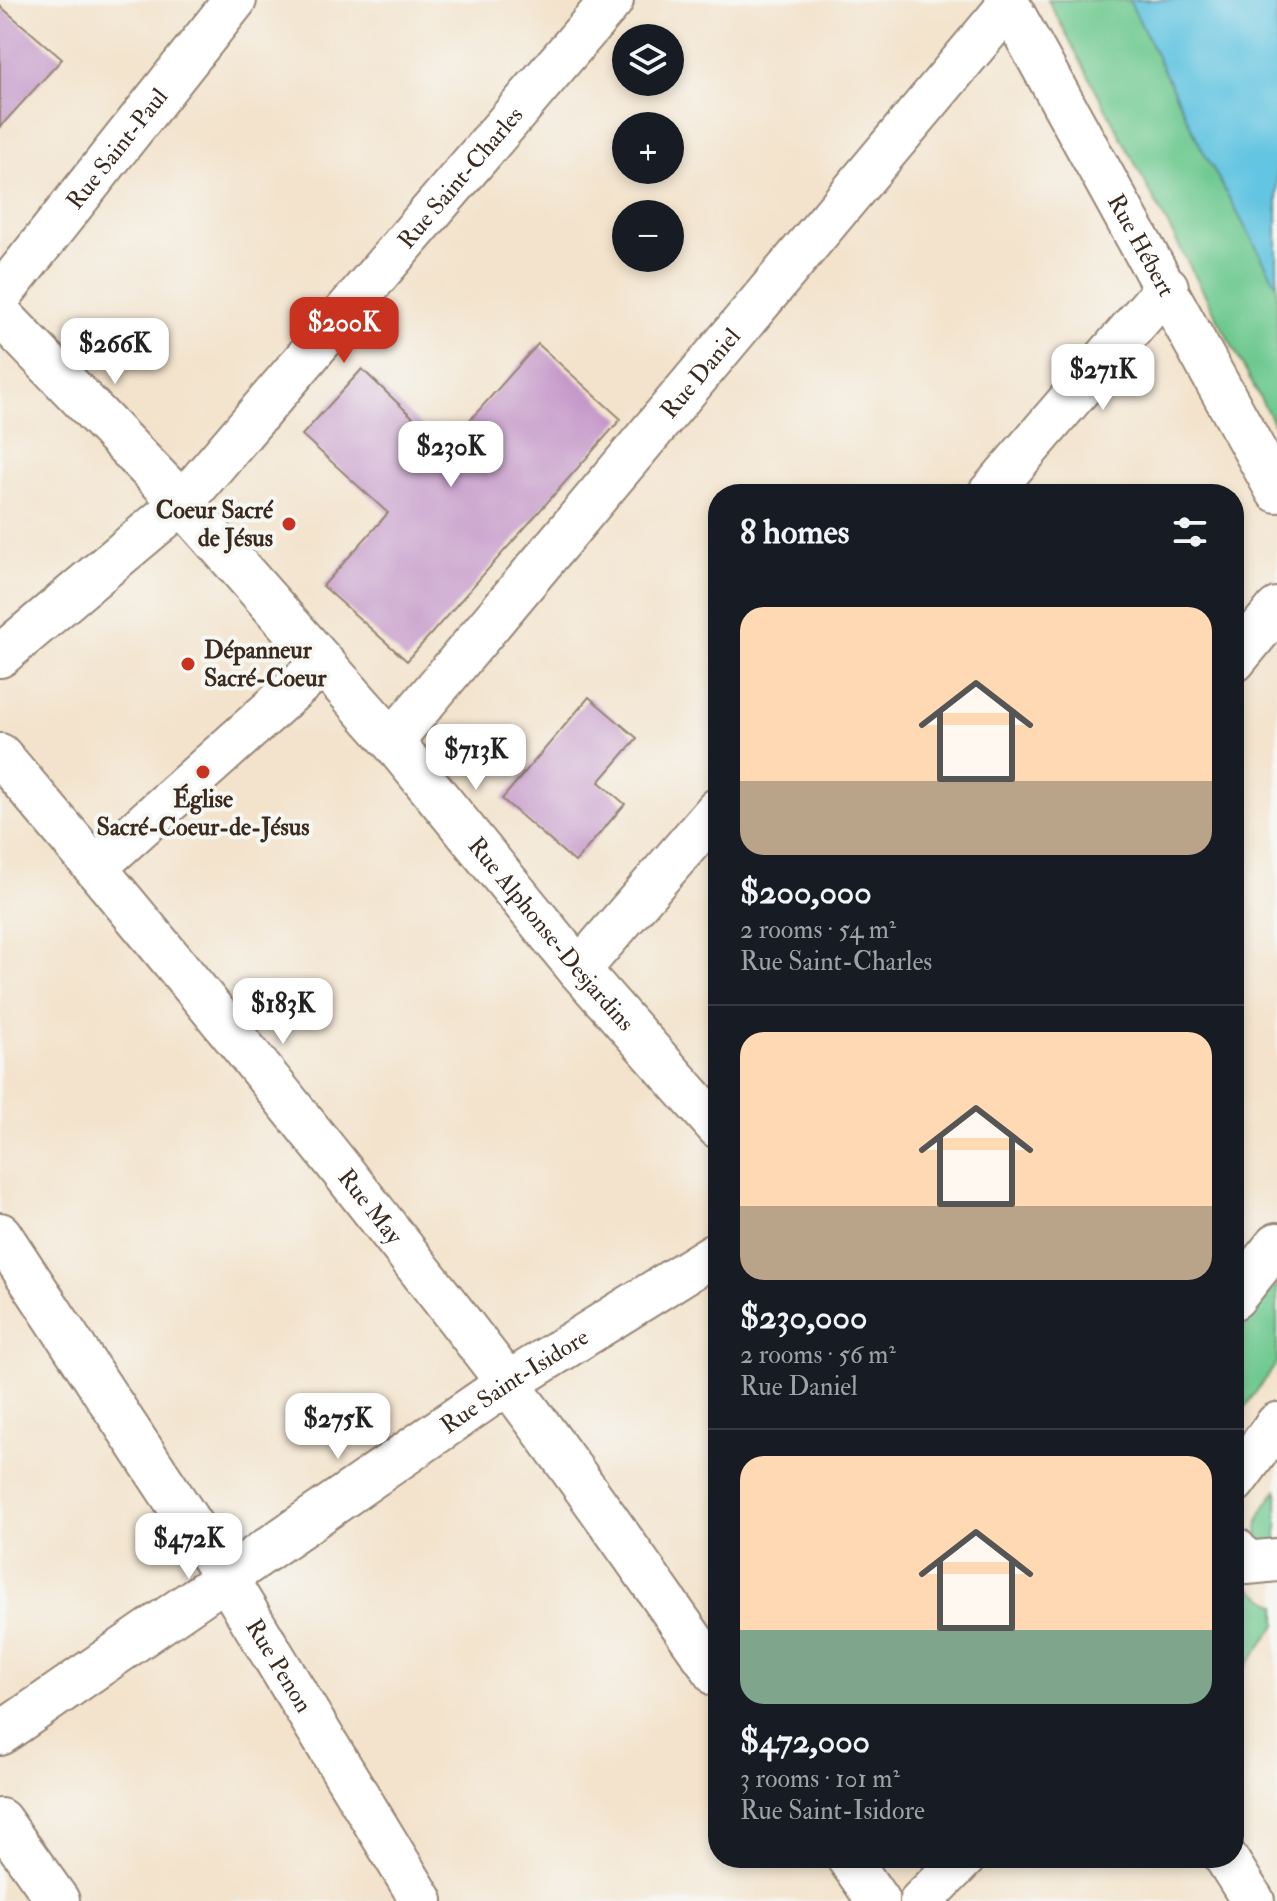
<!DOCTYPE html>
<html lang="en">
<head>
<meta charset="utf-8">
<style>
	body { margin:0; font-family:"IM FELL Double Pica",serif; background:#242831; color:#f1f3f6; height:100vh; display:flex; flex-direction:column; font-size:30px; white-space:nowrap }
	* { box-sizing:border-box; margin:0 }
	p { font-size:26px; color:#9ea1a6 }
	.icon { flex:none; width:44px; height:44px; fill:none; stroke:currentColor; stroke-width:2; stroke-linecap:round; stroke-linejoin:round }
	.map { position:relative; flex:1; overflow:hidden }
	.drawer { position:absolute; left:708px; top:484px; width:536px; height:1384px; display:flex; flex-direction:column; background:#171b24; border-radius:32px; box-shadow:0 4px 12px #0003 }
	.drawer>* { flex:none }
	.buttons { position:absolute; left:612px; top:24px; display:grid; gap:16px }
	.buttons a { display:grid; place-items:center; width:72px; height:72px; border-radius:50%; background:#171b24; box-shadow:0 4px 12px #0003; font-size:40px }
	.price { position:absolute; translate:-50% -68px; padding:0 18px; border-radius:16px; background:#fff; color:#222; font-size:26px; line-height:52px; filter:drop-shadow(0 2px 4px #0008) }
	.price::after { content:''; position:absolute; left:50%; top:48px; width:24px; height:18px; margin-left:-12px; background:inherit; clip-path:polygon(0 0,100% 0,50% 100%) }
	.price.on { background:#c8321e; color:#fff }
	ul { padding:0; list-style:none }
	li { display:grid; align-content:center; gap:16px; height:424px; padding:0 32px }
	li+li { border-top:2px solid #363941 }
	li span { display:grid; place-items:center; height:248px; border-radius:24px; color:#555 }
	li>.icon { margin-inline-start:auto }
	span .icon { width:144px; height:144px; fill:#fffc; stroke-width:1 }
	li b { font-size:34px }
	h2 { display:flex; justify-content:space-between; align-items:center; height:96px; padding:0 32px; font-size:34px }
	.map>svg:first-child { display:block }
	.green { fill:#6ec990; stroke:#547a57; stroke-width:2 }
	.water { fill:#63c5e1; stroke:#4f7880; stroke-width:2 }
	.building { fill:#c598c9 }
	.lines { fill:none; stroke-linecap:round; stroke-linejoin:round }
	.minor-casing { stroke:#978675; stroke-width:46 }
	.minor { stroke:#fff; stroke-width:42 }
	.poi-dot { fill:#c8321e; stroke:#f6f6f2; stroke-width:3 }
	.labels { text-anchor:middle; stroke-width:8; stroke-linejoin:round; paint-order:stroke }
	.street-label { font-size:24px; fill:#3b2a1e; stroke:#f6f6f2 }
	.poi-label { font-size:24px; font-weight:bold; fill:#3b2a1e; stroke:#f6f6f2; text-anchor:end }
</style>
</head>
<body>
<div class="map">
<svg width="1277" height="1901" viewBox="0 0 1277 1901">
	<rect width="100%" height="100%" fill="#f6f6f2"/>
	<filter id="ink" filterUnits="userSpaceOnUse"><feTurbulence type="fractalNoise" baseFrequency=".0125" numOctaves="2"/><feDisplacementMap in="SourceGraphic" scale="16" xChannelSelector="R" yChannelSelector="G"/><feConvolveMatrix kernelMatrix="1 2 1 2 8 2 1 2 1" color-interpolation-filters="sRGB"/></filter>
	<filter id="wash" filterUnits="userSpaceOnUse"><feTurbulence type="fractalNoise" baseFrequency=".006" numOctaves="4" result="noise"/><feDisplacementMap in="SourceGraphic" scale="32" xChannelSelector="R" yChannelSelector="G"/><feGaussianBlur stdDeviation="1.8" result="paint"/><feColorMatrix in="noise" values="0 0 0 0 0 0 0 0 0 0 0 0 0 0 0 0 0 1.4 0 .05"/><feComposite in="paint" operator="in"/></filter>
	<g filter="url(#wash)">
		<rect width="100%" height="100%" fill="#f3e3cc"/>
		<!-- green -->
		<path class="green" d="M1048,0H1277V430Z
			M1277,1284V1363L1234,1422V1339Z
			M1277,1490V1543L1260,1546C1254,1521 1261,1510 1277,1490Z
			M1234,1581L1246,1585L1277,1606V1624L1234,1683Z"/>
		<!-- water -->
		<path class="water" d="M1129,0H1277V285L1201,147Z"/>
		<g id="blocks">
			<!-- building -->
			<path class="building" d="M0,6L62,59L0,127Z
				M538,344L621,419L407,661L323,586L388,513L302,435L362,369L445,448Z
				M589,697L637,738L599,782L625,804L575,862L502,799Z"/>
		</g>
	</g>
	<g filter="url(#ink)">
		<use href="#blocks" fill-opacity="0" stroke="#978675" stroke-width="2"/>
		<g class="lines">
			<!-- minor casing -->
			<g class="minor-casing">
				<g id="minor">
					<path id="s1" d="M1006,0L1277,491"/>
					<path id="s2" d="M0,296L235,0"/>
					<path id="s3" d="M0,314L182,503L392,741L579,970L718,1127"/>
					<path d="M989,494L1167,287"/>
					<path id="s4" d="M0,656L182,503L612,0"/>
					<path d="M1234,661L1277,609"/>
					<path id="s5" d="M392,741L1009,5"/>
					<path id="s6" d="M0,755C174,959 343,1168 506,1381C580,1477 648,1578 718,1676"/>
					<path d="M96,867L323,663"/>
					<path d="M579,970L718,809"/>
					<path id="s7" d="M0,1234L226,1578L422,1901"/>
					<path d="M1234,1298L1277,1244"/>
					<path d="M1234,1482L1277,1424"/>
					<path d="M1234,1548L1247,1563L1277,1560"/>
					<path id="s8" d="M0,1734L508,1383L718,1252"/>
					<path d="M0,1820L58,1901"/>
					<path d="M848,1858L878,1901"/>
					<path d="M1226,1858L1253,1901"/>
					<path d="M921,1901L964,1858"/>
				</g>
			</g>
			<!-- minor -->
			<use href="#minor" class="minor"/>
		</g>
	</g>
	<!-- markers -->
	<g class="poi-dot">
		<circle cx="289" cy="524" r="8"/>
		<circle cx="188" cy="664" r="8"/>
		<circle cx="203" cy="772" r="8"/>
	</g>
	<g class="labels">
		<!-- street labels -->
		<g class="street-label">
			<text dy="8" stroke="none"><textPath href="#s2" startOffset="188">Rue Saint-Paul</textPath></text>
			<text dy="8" stroke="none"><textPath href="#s4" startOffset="666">Rue Saint-Charles</textPath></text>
			<text dy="8" stroke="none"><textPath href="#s1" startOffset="280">Rue Hébert</textPath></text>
			<text dy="8" stroke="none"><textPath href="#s5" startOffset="480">Rue Daniel</textPath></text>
			<text dy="8" stroke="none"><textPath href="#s3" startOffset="830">Rue Alphonse-Desjardins</textPath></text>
			<text dy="8" stroke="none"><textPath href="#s6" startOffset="584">Rue May</textPath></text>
			<text dy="8" stroke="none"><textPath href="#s8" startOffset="624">Rue Saint-Isidore</textPath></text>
			<text dy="8" stroke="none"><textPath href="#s7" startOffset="514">Rue Penon</textPath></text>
		</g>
		<!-- poi labels -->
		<g class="poi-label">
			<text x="273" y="518">Coeur Sacré<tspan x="273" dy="28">de Jésus</tspan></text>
			<text x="204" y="658" text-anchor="start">Dépanneur<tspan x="204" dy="28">Sacré-Coeur</tspan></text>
			<text x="203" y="807" text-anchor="middle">Église<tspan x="203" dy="28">Sacré-Coeur-de-Jésus</tspan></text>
		</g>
	</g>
</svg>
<div class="buttons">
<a><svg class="icon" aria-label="layers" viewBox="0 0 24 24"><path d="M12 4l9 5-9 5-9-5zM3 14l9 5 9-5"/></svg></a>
<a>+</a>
<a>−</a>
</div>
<b class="price on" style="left:344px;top:365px">$200K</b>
<b class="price" style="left:115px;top:386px">$266K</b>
<b class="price" style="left:1103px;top:412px">$271K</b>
<b class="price" style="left:451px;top:489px">$230K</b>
<b class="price" style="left:476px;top:792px">$713K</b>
<b class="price" style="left:283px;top:1046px">$183K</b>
<b class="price" style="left:338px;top:1461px">$275K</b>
<b class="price" style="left:189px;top:1581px">$472K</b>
<section class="drawer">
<h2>8 homes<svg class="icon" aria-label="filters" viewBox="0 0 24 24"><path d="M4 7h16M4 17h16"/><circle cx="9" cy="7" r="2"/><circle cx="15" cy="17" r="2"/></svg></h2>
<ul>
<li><span style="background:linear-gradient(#ffd9b3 70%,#b9a48a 0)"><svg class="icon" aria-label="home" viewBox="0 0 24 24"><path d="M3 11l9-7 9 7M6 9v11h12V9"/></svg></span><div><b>$200,000</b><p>2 rooms · 54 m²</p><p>Rue Saint-Charles</p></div></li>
<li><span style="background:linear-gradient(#ffd9b3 70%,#b9a48a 0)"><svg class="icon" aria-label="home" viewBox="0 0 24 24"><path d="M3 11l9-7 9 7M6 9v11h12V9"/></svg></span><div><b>$230,000</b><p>2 rooms · 56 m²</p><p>Rue Daniel</p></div></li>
<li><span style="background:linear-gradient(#ffd9b3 70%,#7fa58c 0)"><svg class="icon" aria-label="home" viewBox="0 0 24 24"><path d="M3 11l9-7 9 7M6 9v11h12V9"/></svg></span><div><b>$472,000</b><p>3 rooms · 101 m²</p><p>Rue Saint-Isidore</p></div></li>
</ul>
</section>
</div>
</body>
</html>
